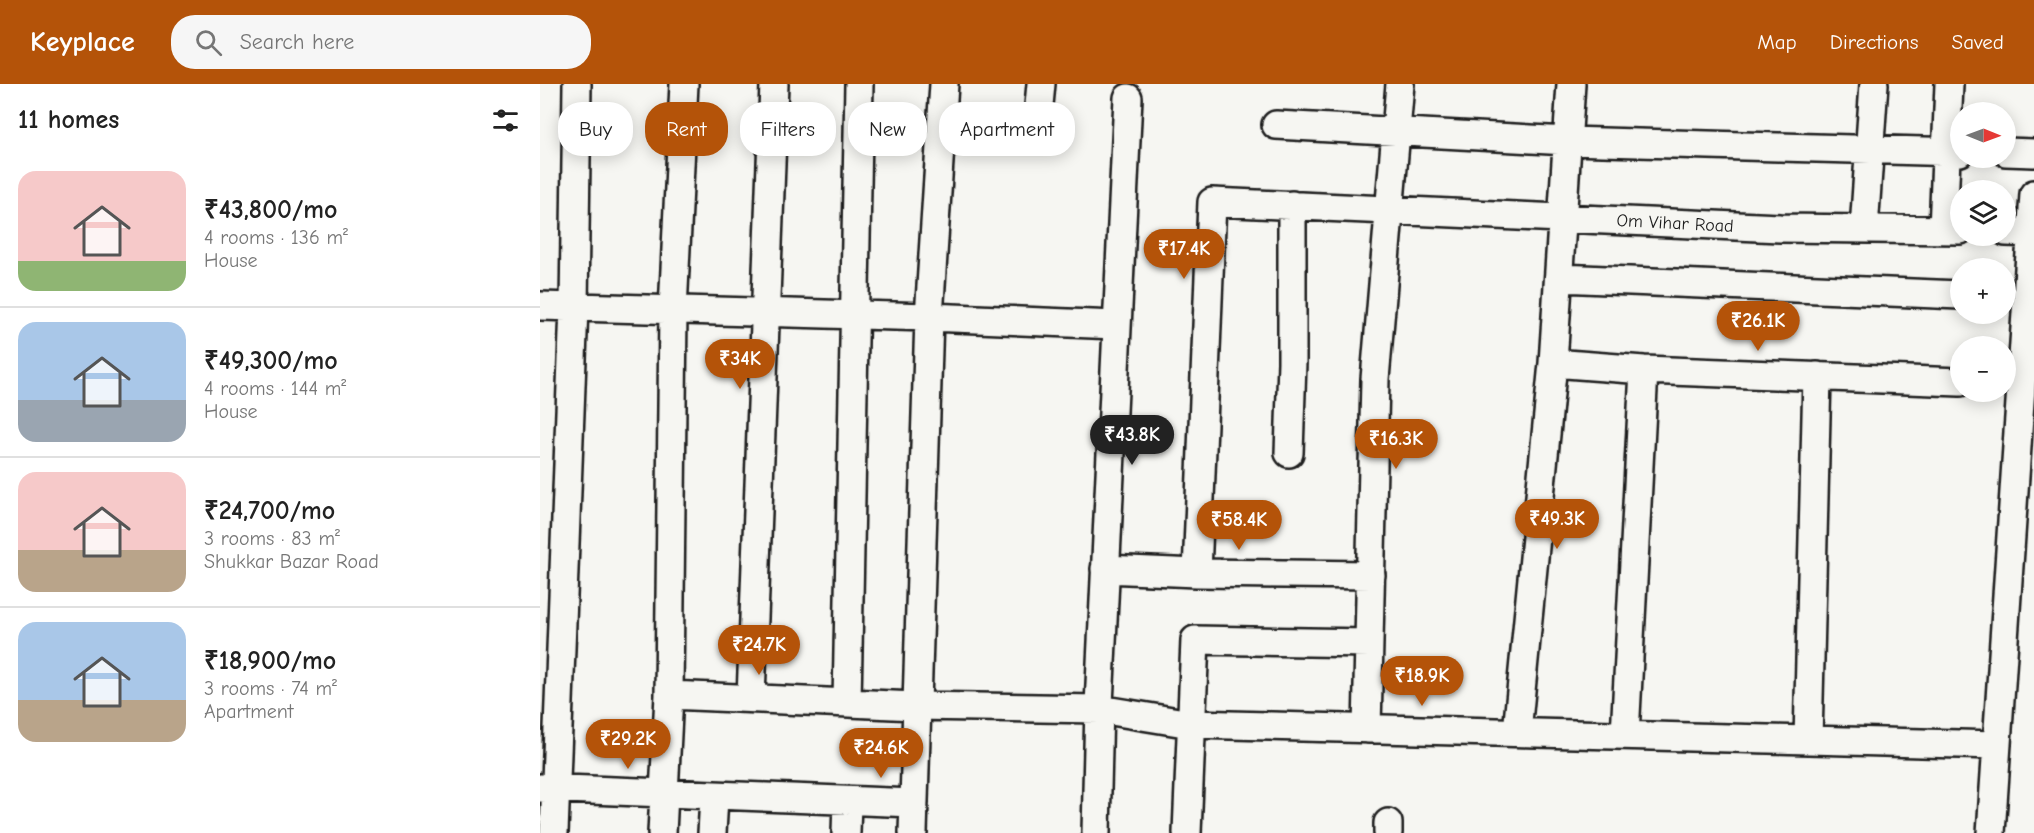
<!DOCTYPE html>
<html lang="en">
<head>
<meta charset="utf-8">
<style>
	body { margin:0; font-family:"Comic Neue",sans-serif; background:#f6f6f6; color:#222; height:100vh; display:flex; flex-direction:column; font-size:22px; white-space:nowrap }
	* { box-sizing:border-box; margin:0 }
	p { font-size:20px; color:#767676 }
	.icon { flex:none; width:33px; height:33px; fill:none; stroke:currentColor; stroke-width:2; stroke-linecap:round; stroke-linejoin:round }
	.map { position:relative; flex:1; overflow:hidden }
	.sheet { display:flex; flex-direction:column; background:#fff; width:540px }
	.sheet>* { flex:none }
	.top-card { position:absolute; left:18px; top:18px; width:570px; height:54px; display:flex; gap:12px }
	.needle { width:39px; rotate:91deg }
	.buttons { position:absolute; left:1410px; top:18px; display:grid; gap:12px }
	.buttons a { display:grid; place-items:center; width:66px; height:66px; border-radius:50%; background:#fff; box-shadow:0 3px 15px #0003; font-size:30px }
	.price { position:absolute; translate:-50% -51px; padding:0 14px; border-radius:21px; background:#b45309; color:#fff; font-size:20px; line-height:39px; filter:drop-shadow(0 2px 3px #0008) }
	.price::after { content:''; position:absolute; left:50%; top:36px; width:18px; height:14px; margin-left:-9px; background:inherit; clip-path:polygon(0 0,100% 0,50% 100%) }
	.price.active { background:#222; color:#fff }
	ul { padding:0; list-style:none }
	li { display:flex; align-items:center; gap:18px; height:150px; padding:0 18px }
	li+li { border-top:2px solid #e0e0e0 }
	li span { display:grid; place-items:center; flex:none; width:168px; height:120px; border-radius:18px; color:#555 }
	li>.icon { margin-inline-start:auto }
	span .icon { width:72px; height:72px; fill:#fffc; stroke-width:1 }
	li b { font-size:26px }
	h2 { display:flex; justify-content:space-between; align-items:center; height:72px; padding:0 18px; font-size:26px }
	.pill { padding:0 21px; border-radius:24px; background:#fff; box-shadow:0 3px 15px #0003; font-size:21px; line-height:54px }
	.pill.active { background:#b45309; color:#fff }
	header { display:flex; align-items:center; gap:36px; box-sizing:border-box; height:84px; padding:0 30px; background:#b45309; color:#fff }
	header strong { font-size:28px }
	nav { display:flex; gap:33px; margin-inline-start:auto; font-size:21px }
	.search { width:420px; height:54px; background:#f6f6f6; display:flex; align-items:center; gap:15px; box-sizing:border-box; padding:0 21px; border-radius:24px; color:#767676; font-size:22px }
	main { display:flex; flex:1; min-height:0 }
	.map>svg:first-child { display:block }
	.lines { fill:none; stroke-linecap:round; stroke-linejoin:round }
	.street-casing { stroke:#1c1c1c; stroke-width:32 }
	.street { stroke:#f6f6f2; stroke-width:27 }
	.labels { text-anchor:middle; stroke-width:6; stroke-linejoin:round; paint-order:stroke }
	.street-label { font-size:18px; fill:#1c1c1c; stroke:#f6f6f2 }
</style>
</head>
<body>
<header>
<strong>Keyplace</strong>
<div class="search"><svg class="icon" aria-label="search" viewBox="0 0 24 24"><circle cx="10" cy="10" r="6"/><path d="M15 15l6 6"/></svg>Search here</div>
<nav><a>Map</a><a>Directions</a><a>Saved</a></nav>
</header>
<main>
<section class="sheet">
<h2>11 homes<svg class="icon" aria-label="filters" viewBox="0 0 24 24"><path d="M4 7h16M4 17h16"/><circle cx="9" cy="7" r="2"/><circle cx="15" cy="17" r="2"/></svg></h2>
<ul>
<li><span style="background:linear-gradient(#f6c9c9 75%,#8fb573 0)"><svg class="icon" aria-label="home" viewBox="0 0 24 24"><path d="M3 11l9-7 9 7M6 9v11h12V9"/></svg></span><div><b>₹43,800/mo</b><p>4 rooms · 136 m²</p><p>House</p></div></li>
<li><span style="background:linear-gradient(#a9c7e8 65%,#9aa5b1 0)"><svg class="icon" aria-label="home" viewBox="0 0 24 24"><path d="M3 11l9-7 9 7M6 9v11h12V9"/></svg></span><div><b>₹49,300/mo</b><p>4 rooms · 144 m²</p><p>House</p></div></li>
<li><span style="background:linear-gradient(#f6c9c9 65%,#b9a48a 0)"><svg class="icon" aria-label="home" viewBox="0 0 24 24"><path d="M3 11l9-7 9 7M6 9v11h12V9"/></svg></span><div><b>₹24,700/mo</b><p>3 rooms · 83 m²</p><p>Shukkar Bazar Road</p></div></li>
<li><span style="background:linear-gradient(#a9c7e8 65%,#b9a48a 0)"><svg class="icon" aria-label="home" viewBox="0 0 24 24"><path d="M3 11l9-7 9 7M6 9v11h12V9"/></svg></span><div><b>₹18,900/mo</b><p>3 rooms · 74 m²</p><p>Apartment</p></div></li>
</ul>
</section>
<div class="map">
<svg width="1494" height="749" viewBox="0 0 1494 749">
	<rect width="100%" height="100%" fill="#f6f6f2"/>
	<filter id="ink" filterUnits="userSpaceOnUse"><feTurbulence type="fractalNoise" baseFrequency=".0167" numOctaves="2"/><feDisplacementMap in="SourceGraphic" scale="12" xChannelSelector="R" yChannelSelector="G"/><feConvolveMatrix kernelMatrix="1 2 1 2 8 2 1 2 1" color-interpolation-filters="sRGB"/></filter>
	<g filter="url(#ink)">
		<g class="lines">
			<!-- street casing -->
			<g class="street-casing">
				<path id="street" d="M499,21L501,0
					M736,41L1028,57L1420,68
					M1466,68L1494,69
					M1324,145L1334,0
					M1403,146L1409,0
					M1466,148L1494,149
					M1020,194L1420,211
					M0,222L389,233L576,241
					M1013,279L1104,286L1420,298
					M749,369L752,278V121
					M565,485L657,489L831,491
					M657,489L672,118L1240,144L1420,146
					M129,611L375,622L559,625L651,640L1457,661
					M211,614L234,0
					M307,618L319,0
					M827,645L835,295L860,0
					M977,648L1013,279L1031,0
					M1085,651L1104,286
					M1268,656L1277,292
					M0,704L374,719
					M14,749L34,223L37,0
					M122,749L129,611L133,226L144,0
					M172,749L174,713
					M306,749L307,717
					M373,749L389,233L404,0
					M556,749L559,621L588,14
					M647,749L655,556L829,559
					M848,749V739
					M1451,749L1494,110"/>
			</g>
			<!-- street -->
			<use href="#street" class="street"/>
		</g>
	</g>
	<g class="labels">
		<!-- street labels -->
		<g class="street-label">
			<text transform="translate(1135 139) rotate(3)" y="6">Om Vihar Road</text>
		</g>
	</g>
</svg>
<div class="buttons">
<a><svg class="needle" viewBox="-14 -14 28 28"><path d="M0-13l5 13h-10z" fill="#e53935"/><path d="M0 13l5-13h-10z" fill="#767676"/></svg></a>
<a><svg class="icon" aria-label="layers" viewBox="0 0 24 24"><path d="M12 4l9 5-9 5-9-5zM3 14l9 5 9-5"/></svg></a>
<a>+</a>
<a>−</a>
</div>
<b class="price" style="left:644px;top:196px">₹17.4K</b>
<b class="price" style="left:1218px;top:268px">₹26.1K</b>
<b class="price" style="left:200px;top:306px">₹34K</b>
<b class="price active" style="left:592px;top:382px">₹43.8K</b>
<b class="price" style="left:856px;top:386px">₹16.3K</b>
<b class="price" style="left:1017px;top:466px">₹49.3K</b>
<b class="price" style="left:699px;top:467px">₹58.4K</b>
<b class="price" style="left:219px;top:592px">₹24.7K</b>
<b class="price" style="left:882px;top:623px">₹18.9K</b>
<b class="price" style="left:88px;top:686px">₹29.2K</b>
<b class="price" style="left:341px;top:695px">₹24.6K</b>
<div class="top-card">
<a class="pill">Buy</a>
<a class="pill active">Rent</a>
<a class="pill">Filters</a>
<a class="pill">New</a>
<a class="pill">Apartment</a>
</div>
</div>
</main>
</body>
</html>
